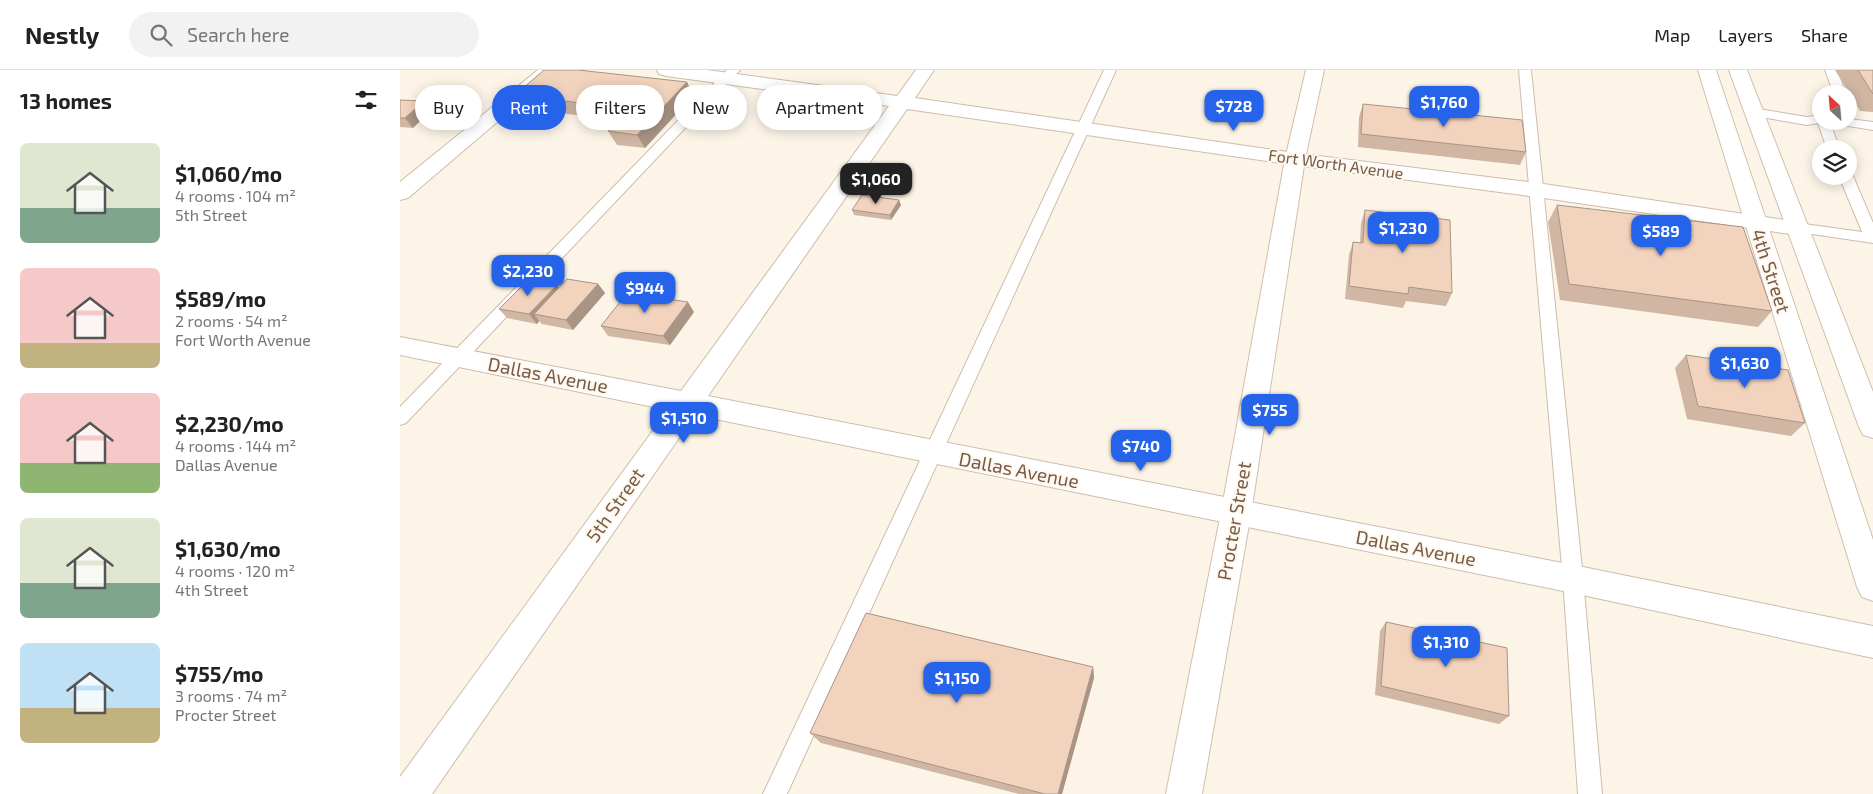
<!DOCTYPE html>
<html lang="en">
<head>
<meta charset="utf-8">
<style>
	body { margin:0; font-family:"Exo 2",sans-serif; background:#f2f2f2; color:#222; height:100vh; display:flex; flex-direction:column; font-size:19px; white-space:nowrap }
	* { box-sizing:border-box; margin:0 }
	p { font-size:16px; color:#767676 }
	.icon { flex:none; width:28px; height:28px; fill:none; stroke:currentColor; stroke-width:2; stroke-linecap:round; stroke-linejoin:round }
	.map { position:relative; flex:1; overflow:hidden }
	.side { display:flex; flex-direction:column; background:#fff; width:400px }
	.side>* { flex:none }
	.banner { position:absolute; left:15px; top:15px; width:475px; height:45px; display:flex; gap:10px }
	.needle { width:32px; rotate:334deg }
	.buttons { position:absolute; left:1412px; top:15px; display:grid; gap:10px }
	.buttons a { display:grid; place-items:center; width:45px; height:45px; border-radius:50%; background:#fff; box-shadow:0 2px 12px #0003; font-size:25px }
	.price { position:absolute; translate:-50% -42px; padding:0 11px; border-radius:10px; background:#2563eb; color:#fff; font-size:16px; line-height:32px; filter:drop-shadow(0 1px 2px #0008) }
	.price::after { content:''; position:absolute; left:50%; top:30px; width:15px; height:11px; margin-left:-8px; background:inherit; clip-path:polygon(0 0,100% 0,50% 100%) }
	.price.active { background:#222; color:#fff }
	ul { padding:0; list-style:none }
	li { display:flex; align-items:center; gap:15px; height:125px; padding:0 20px }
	li span { display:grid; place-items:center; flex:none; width:140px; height:100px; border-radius:8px; color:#555 }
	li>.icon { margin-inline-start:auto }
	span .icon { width:60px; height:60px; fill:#fffc; stroke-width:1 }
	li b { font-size:21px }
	h2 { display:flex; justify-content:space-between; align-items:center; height:60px; padding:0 20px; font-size:21px }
	.tag { padding:0 18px; border-radius:22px; background:#fff; box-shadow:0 2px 12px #0003; font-size:18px; line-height:45px }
	.tag.active { background:#2563eb; color:#fff }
	header { display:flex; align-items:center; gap:30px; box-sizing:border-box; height:70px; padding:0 25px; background:#fff; border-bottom:1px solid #e0e0e0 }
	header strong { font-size:24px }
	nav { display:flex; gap:28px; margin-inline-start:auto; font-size:18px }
	.search { width:350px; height:45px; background:#f2f2f2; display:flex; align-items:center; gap:12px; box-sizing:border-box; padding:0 18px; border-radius:28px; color:#767676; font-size:19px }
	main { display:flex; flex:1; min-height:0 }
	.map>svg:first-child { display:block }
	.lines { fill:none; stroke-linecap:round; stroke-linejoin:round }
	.lane-casing { stroke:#cebcad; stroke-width:2 }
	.street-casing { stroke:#cebcad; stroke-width:2 }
	.secondary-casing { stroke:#d3bead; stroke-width:2 }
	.lane { fill:#fff; fill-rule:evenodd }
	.street { fill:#fff; fill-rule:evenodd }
	.secondary { fill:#fff; fill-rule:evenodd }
	.wall { fill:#d0b6a3 }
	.shaded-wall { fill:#a99485 }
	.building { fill:#f2d4be; stroke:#a99485 }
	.labels { text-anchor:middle; stroke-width:4; stroke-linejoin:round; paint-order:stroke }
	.far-street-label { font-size:16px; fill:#765b4b; stroke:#fff8ed }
	.street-label { font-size:19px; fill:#765b4b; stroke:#fff8ed }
</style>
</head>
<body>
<header>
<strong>Nestly</strong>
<div class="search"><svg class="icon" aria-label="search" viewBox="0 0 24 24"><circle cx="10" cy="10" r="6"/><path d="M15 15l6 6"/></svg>Search here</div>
<nav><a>Map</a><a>Layers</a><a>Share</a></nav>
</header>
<main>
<section class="side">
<h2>13 homes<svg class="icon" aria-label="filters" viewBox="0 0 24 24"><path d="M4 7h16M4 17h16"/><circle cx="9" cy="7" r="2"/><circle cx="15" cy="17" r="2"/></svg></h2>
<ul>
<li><span style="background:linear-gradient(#dfe7d0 65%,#7fa58c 0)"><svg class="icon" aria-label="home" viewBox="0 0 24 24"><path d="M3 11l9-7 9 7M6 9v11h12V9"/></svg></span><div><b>$1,060/mo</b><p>4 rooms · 104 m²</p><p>5th Street</p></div></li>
<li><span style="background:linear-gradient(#f6c9c9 75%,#c2b280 0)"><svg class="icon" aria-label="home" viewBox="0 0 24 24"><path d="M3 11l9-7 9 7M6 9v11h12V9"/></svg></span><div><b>$589/mo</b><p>2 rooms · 54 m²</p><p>Fort Worth Avenue</p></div></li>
<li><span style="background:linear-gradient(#f6c9c9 70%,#8fb573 0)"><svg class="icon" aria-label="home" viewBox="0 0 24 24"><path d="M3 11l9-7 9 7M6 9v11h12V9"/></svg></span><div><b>$2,230/mo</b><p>4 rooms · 144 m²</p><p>Dallas Avenue</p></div></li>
<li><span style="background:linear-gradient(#dfe7d0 65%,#7fa58c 0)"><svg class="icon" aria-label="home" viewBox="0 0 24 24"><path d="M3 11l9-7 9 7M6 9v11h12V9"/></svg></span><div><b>$1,630/mo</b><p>4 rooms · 120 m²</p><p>4th Street</p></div></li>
<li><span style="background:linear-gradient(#bfe0f5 65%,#c2b280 0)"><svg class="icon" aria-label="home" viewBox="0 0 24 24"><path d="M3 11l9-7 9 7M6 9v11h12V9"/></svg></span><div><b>$755/mo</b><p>3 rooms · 74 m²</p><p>Procter Street</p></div></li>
</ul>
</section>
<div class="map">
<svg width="1473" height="724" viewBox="0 0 1473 724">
	<rect width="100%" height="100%" fill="#fcf4e7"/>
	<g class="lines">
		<!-- lane casing -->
		<g class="lane-casing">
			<path id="lane" d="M327,0H340L6,353L0,355V337Z
				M704,0H716L387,724H363Z
				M1119,0H1131L1183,509L1202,724H1178L1163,509Z
				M1425,0H1437L1446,24H1434Z
				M1353,38L1407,47L1421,45V51H1449V49L1473,52V60L1430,53L1440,79H1427L1418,53L1407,55L1349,45L1347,42L1349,39Z
				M1449,103L1453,106L1473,153V173L1392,161L1390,158L1392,155L1397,153L1462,162L1439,106H1449Z"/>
		</g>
		<!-- street casing -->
		<g class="street-casing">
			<path id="street" d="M138,0H158L8,128L0,130V112Z
				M257,0H307L497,26L516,0H534L515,28L895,83L1137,113L1405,153L1408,158L1405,163L1397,165L1137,127L895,95L507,39L308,326L1173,495L1473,556V588L1173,523L295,345L32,724H0V707L268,340L0,285V267L281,321L489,36L266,6L259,4Z"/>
		</g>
		<!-- secondary casing -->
		<g class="secondary-casing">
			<path id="secondary" d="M906,0H924L905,89L851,443L802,724H766L821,443L885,89Z
				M1298,0H1316L1473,470V531L1462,527L1457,517Z
				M1329,0H1347L1473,322V368L1463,365L1459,357Z"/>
		</g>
		<!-- lane -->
		<use href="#lane" class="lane"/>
		<!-- street -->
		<use href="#street" class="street"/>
		<!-- secondary -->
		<use href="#secondary" class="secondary"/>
	</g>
	<!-- wall -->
	<path class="wall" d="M1435,0H1473V42L1460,41Z
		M287,12L293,26L245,78L217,75L208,61L219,50L124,39L115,25Z
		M0,30L31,40L13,58L0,57Z
		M963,34L1126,82L1120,95L958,77L959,47Z
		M501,135L491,150L454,145L452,140Z
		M1157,135L1372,241L1358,257L1160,230L1148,152Z
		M965,140L1052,223L1046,236L1006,231L1003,238L945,229L949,185L953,172L960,173L961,153Z
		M198,214L205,223L173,260L142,254L139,251L137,254L107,248L99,239Z
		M294,242L270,275L208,266L201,256Z
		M1286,285L1405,353L1391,366L1287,349L1275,298Z
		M986,552L1109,646L1099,654L975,625L980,561Z
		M693,597L694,608L662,724H619L421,673L410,663Z"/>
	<!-- shaded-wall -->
	<path class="shaded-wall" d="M287,12L293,26L245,78L237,65Z
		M24,31L31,40L13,58L5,48Z
		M499,130L501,135L491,150L490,145Z
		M198,214L205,223L173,260L166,250Z
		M157,215L164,225L134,244L139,251L137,254L129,244Z
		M288,232L294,242L270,275L263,266Z
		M693,597L694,608L662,724H658Z"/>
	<!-- building -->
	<path class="building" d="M144,0H178L287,12L237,65L208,61L230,39L115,25Z
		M1458,0H1473V24Z
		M0,30L24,31L5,48H0Z
		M963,34L1122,50L1126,82L961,64Z
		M462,125L499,130L490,145L452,140Z
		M1157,135L1343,157L1372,241L1169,214Z
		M965,140L1050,150L1052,223L1009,217L1008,224L949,216L953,172L963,173Z
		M167,209L198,214L166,250L134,244Z
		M128,210L157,215L129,244L99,239Z
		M227,223L288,232L263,266L201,256Z
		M1286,285L1388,300L1405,353L1298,336Z
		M466,543L693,597L658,724H645L410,663Z
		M986,552L1107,578L1109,646L981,616Z"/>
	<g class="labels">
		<!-- far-street labels -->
		<g class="far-street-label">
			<text transform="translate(936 94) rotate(8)" y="6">Fort Worth Avenue</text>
		</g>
		<!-- street labels -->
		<g class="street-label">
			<text transform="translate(1371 201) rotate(72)" y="7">4th Street</text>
			<text transform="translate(148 305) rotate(11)" y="7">Dallas Avenue</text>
			<text transform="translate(619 400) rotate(11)" y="7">Dallas Avenue</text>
			<text transform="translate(215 435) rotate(-55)" y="7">5th Street</text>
			<text transform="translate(834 451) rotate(-80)" y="7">Procter Street</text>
			<text transform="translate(1016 478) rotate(11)" y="7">Dallas Avenue</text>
		</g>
	</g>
</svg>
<div class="buttons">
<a><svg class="needle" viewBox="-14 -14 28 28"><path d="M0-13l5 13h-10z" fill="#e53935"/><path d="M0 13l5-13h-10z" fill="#767676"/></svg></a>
<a><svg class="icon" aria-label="layers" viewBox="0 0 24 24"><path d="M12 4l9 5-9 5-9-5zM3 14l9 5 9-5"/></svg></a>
</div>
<b class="price" style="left:1044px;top:58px">$1,760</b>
<b class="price" style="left:834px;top:62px">$728</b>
<b class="price active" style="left:476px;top:135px">$1,060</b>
<b class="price" style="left:1003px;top:184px">$1,230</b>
<b class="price" style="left:1261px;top:187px">$589</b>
<b class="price" style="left:128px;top:227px">$2,230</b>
<b class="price" style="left:245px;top:244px">$944</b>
<b class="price" style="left:1345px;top:319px">$1,630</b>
<b class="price" style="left:870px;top:366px">$755</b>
<b class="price" style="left:284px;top:374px">$1,510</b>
<b class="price" style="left:741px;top:402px">$740</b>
<b class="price" style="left:1046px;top:598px">$1,310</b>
<b class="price" style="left:557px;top:634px">$1,150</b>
<div class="banner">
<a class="tag">Buy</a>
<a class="tag active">Rent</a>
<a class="tag">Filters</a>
<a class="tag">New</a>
<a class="tag">Apartment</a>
</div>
</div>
</main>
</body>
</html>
